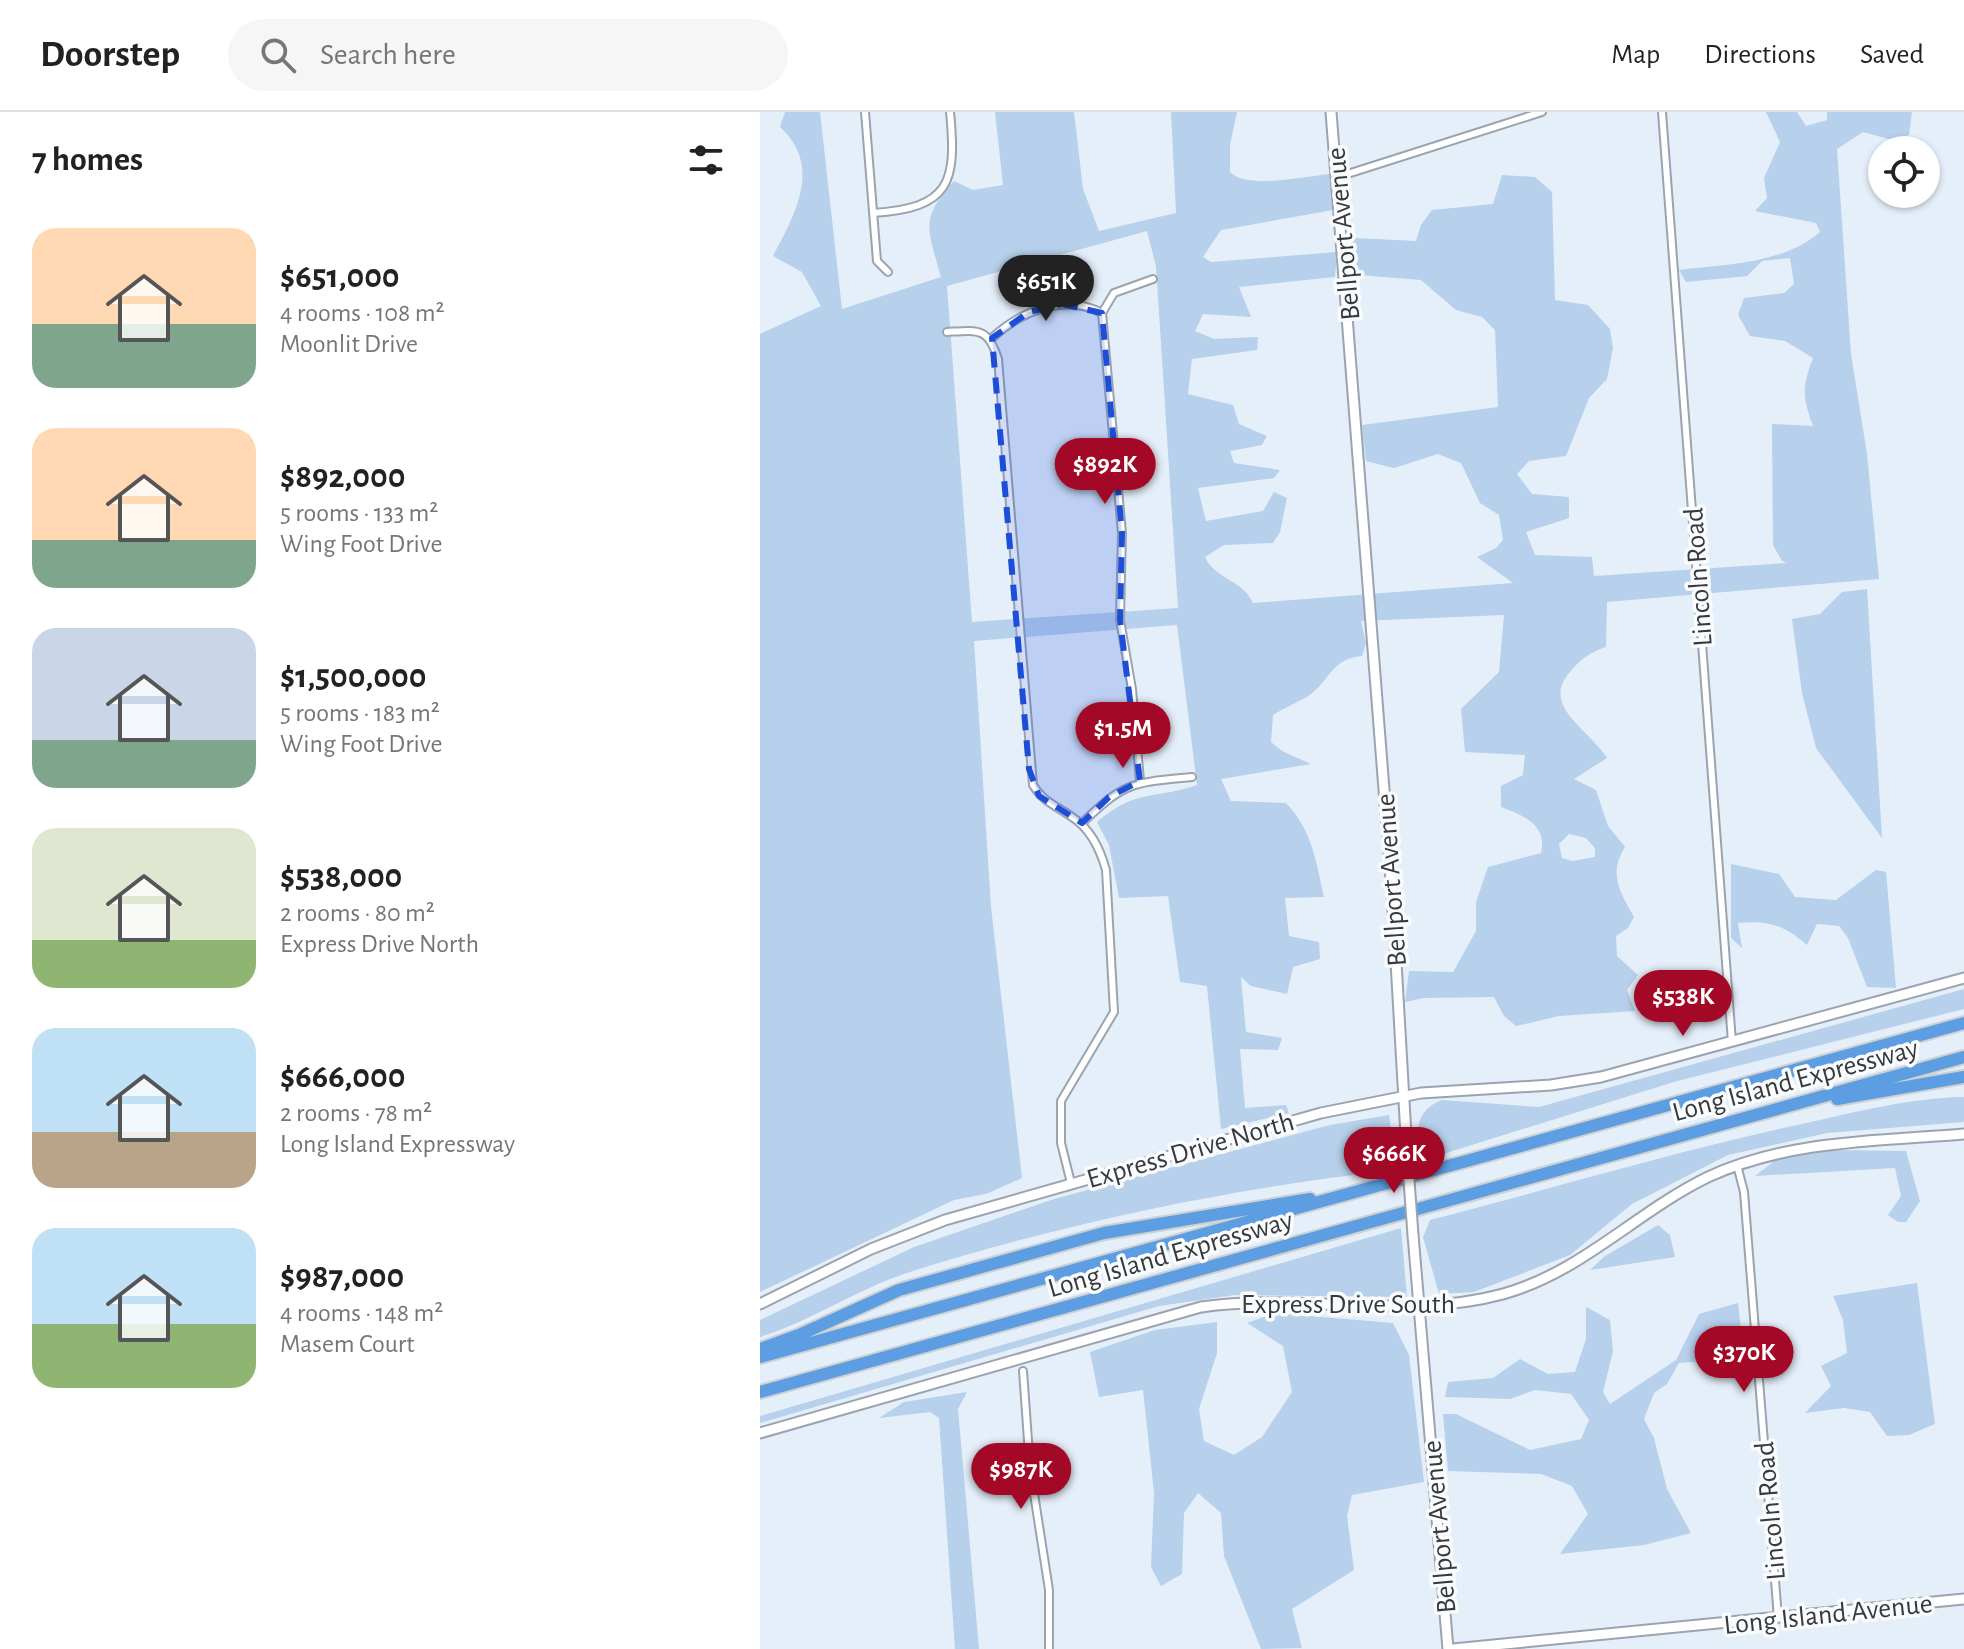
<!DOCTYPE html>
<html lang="en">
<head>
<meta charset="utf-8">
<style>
	body { margin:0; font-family:"Alegreya Sans",sans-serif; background:#f6f6f6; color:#222; height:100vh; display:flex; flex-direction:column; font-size:30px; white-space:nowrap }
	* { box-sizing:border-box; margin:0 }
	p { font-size:26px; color:#767676 }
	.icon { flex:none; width:44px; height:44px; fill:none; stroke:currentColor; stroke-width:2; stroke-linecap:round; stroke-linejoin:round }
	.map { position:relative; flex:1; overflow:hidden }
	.drawer { display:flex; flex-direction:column; background:#fff; width:760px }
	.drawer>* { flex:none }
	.tools { position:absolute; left:1108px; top:24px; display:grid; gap:16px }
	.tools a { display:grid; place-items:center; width:72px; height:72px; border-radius:50%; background:#fff; box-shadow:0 2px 6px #0004; font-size:40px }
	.price { position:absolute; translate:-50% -68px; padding:0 18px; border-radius:28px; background:#a40827; color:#fff; font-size:26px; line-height:52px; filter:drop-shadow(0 2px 4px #0008) }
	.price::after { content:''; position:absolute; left:50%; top:48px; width:24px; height:18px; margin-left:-12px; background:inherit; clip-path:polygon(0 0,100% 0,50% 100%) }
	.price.on { background:#222; color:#fff }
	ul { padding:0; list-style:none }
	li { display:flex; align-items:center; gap:24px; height:200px; padding:0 32px }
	li span { display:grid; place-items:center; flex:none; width:224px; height:160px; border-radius:24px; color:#555 }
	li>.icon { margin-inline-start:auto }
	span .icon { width:96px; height:96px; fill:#fffc; stroke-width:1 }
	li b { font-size:34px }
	h2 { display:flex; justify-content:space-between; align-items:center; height:96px; padding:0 32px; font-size:34px }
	header { display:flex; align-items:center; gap:48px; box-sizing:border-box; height:112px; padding:0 40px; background:#fff; border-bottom:2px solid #e0e0e0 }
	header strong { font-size:38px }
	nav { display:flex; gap:44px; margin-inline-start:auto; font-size:28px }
	.search { width:560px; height:72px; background:#f6f6f6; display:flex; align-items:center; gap:20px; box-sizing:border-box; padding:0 28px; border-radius:44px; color:#767676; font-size:30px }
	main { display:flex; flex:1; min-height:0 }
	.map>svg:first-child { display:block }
	.green { fill:#b7d0eb; fill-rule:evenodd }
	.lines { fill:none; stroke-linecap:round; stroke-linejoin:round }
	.street-casing { stroke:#9ba4ae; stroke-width:10 }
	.secondary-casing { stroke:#9ba4ae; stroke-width:13 }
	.highway-casing { stroke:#cfd0d1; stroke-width:16 }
	.street { stroke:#fff; stroke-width:6 }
	.secondary { stroke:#fff; stroke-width:9 }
	.highway { stroke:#5c9ee1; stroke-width:12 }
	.secondary-bridge-casing { stroke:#9ba4ae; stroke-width:13; stroke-linecap:butt }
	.secondary-bridge { stroke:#fff; stroke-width:9 }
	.marked { fill:#1d4ed8; fill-opacity:0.2; stroke:#1d4ed8; stroke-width:6; stroke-dasharray:16 10; stroke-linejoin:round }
	.labels { text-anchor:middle; stroke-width:7; stroke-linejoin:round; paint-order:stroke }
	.street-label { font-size:28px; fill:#363a3e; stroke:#f9fbfd }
</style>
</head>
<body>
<header>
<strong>Doorstep</strong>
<div class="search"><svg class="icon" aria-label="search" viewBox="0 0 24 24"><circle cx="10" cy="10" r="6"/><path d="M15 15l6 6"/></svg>Search here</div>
<nav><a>Map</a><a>Directions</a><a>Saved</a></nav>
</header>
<main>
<section class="drawer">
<h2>7 homes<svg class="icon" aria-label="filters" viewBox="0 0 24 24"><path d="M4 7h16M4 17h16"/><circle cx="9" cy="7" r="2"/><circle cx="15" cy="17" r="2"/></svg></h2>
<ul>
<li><span style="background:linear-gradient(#ffd9b3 60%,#7fa58c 0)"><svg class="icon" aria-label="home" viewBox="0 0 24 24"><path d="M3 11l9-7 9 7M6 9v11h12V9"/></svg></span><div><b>$651,000</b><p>4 rooms · 108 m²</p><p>Moonlit Drive</p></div></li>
<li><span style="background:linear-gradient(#ffd9b3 70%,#7fa58c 0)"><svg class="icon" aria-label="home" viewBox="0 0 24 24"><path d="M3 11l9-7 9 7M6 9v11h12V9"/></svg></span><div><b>$892,000</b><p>5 rooms · 133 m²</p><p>Wing Foot Drive</p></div></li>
<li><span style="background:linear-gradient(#c9d6e8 70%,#7fa58c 0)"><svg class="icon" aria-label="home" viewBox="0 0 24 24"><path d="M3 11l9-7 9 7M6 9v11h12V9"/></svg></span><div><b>$1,500,000</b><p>5 rooms · 183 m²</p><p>Wing Foot Drive</p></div></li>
<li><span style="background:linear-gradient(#dfe7d0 70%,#8fb573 0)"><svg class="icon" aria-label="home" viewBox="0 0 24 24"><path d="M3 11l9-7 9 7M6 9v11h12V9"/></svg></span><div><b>$538,000</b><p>2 rooms · 80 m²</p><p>Express Drive North</p></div></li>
<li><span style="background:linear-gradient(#bfe0f5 65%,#b9a48a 0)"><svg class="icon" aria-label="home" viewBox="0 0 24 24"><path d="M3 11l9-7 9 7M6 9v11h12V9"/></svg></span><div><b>$666,000</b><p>2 rooms · 78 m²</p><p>Long Island Expressway</p></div></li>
<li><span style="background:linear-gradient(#bfe0f5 60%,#8fb573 0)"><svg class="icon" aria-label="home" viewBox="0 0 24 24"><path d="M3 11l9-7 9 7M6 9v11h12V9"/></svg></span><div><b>$987,000</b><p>4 rooms · 148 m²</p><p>Masem Court</p></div></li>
</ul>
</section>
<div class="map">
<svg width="1204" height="1537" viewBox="0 0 1204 1537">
	<rect width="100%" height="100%" fill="#e5effa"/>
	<!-- green -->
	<path class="green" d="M25,0H60L82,197L181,165C168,118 159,107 194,69L213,78L243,73L235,0H314L323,77L339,119L416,101L411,0H477L470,33V60C487,78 545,64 570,62L573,98L461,118L443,145L451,150L577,140L575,165L479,175L491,205L443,202L435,219L454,227L498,225L497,238L432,247L428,282L473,293L479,312L507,324L502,333L470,339L474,351L520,358L514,366L438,376L446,409L503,399L514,380L527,386L520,420L513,431L464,433L445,445C455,467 483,468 493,491L753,471L717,445L736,436L743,428L739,403L720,391L701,351L678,342L634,356L606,349L602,313L738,295L735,218L722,205L696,198L661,168L599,163L590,121L596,126L656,129L661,113L672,98L733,92L742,63L775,65L792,80L795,188L828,193L850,217L853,236L847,267L829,286L806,344L769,349L757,362L772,382L809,385V406L766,420L775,443L832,445L834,464L1027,451L1022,449L1013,433L1012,312L1053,314C1042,283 1042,276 1053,246L1025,229L990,224L978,203L984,186L1024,181L1034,172L1030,146L1002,149L987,164L926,170L919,158C965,152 1024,152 1060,120L1056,111L995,99L1007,86L1004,66L1020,30L1006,0H1037L1046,14L1067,8V0H1152L1149,23L1132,28L1103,20L1077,37L1091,242L1107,342L1119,467L847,490L846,535C829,541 822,546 810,560C780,594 829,617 847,646L814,667L836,678L848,714L865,735C848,762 860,780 874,805L868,816L856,824L857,844L878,863L867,878L875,899L799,904L756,914L744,904L734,885L664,886L645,890L649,859L693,860L716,819V790L728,755L781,741C788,713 763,703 741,695V674L763,663L765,643L705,640L701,597L739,560L744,503L601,509L606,531L602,544C570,547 570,570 547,585C536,591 524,596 513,603L511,630L522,639L551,652L461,667L471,689L526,691C552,718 556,749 564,785L525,786L529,824L559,830L560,847L533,855L527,882L491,874L481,865L486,920L522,926L518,938L480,937L485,996L526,993L529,1001L461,1017L447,874L420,870L408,784L359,786L349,733L337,710C377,676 394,688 437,673L417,513L214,529L231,795L262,1066L226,1082L194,1088L0,1180V222L61,194L42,160L13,144C35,102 63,54 20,15ZM387,119L396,154L418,496L212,510L187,174ZM809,722L826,726L835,736V745L812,749L802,746L799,732Z
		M1107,477L1122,726L1056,636L1042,581L1032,507L1060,502L1082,480Z
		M971,752L1019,762L1035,785L1076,788L1116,758L1126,760L1136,876L1107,875L1088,826L1079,814L1057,812L1047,833C1024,813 1008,808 978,811L982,836L971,826Z
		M1204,877V897L917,969L667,1047C652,1023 655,998 682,988L779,995Z
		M1204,985V1010L1067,1021L968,1043L872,1092L810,1143L714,1180L679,1182L663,1125L670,1108C794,1076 917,1039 1042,1012C1096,1000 1149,986 1204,985Z
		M629,1003L637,1058C477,1075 309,1110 156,1158C102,1174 54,1208 0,1225V1208L154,1135L294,1087L570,1013Z
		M1076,1038L1146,1039L1160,1089L1146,1110H1138L1128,1103L1141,1084L1135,1056L995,1064L1017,1047Z
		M898,1113L910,1123L915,1145L830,1158L845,1144Z
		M641,1116L647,1185L475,1183L399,1194L0,1311V1304Z
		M1157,1171L1175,1312L1149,1323L1127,1324L1110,1300L1084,1296L1045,1301L1071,1274L1061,1254L1087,1241L1083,1208L1073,1184Z
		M978,1191L984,1246L919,1251L907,1272L894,1281L884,1307L894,1326L907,1377L931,1421L884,1433L800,1442L828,1402L812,1374L781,1362L688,1359L683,1302H696L770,1338L821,1327L829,1308L811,1282L775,1278L750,1287L685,1285L688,1270L733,1266L760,1247L788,1262L815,1260L826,1227V1195L850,1208L853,1239L843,1280L850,1292L916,1248L939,1202Z
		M515,1201L633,1211L649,1243L664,1370L592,1383L587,1404L594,1458L532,1497L542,1536L501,1537L464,1444L461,1401L438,1381L424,1401L422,1462L401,1474L391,1455L394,1381L383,1278L339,1285L330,1240L395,1218L457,1210V1241L439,1297L444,1329L474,1343L502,1325L532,1280L523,1234L487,1211Z
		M207,1280L198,1297L219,1537H195L179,1306L170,1300L119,1306L144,1290Z"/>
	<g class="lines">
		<!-- street casing -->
		<g class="street-casing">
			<path id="street" d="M105,0L117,149L128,160
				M902,0L972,930
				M578,65L782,0
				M113,101C190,96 197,71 190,0
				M187,220C218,218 228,215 238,247L273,673C283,690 297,694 312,705C331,717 340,737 346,758L354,900L301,989V1031L311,1071
				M232,226C261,199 305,181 342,201
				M380,669L372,577L360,508L362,421L342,201L354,181L393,167
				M322,711C366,669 372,671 432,665
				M977,1053L984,1080L1018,1506
				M263,1259L270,1356L289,1478V1537"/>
		</g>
		<!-- secondary casing -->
		<g class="secondary-casing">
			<path id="secondary" d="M571,0L632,780L647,1041
				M653,1123L688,1537
				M0,1192L111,1137L185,1108L561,1001L661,981L791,973L841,965L1204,866
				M0,1321L441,1195C542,1181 644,1209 743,1182C822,1160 876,1100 948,1065C1028,1028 1117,1029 1204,1022
				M693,1537L1204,1487"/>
		</g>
		<!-- highway casing -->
		<g class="highway-casing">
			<path id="highway" d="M1077,987L1204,965
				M0,1237L39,1223L139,1178L344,1121L550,1087
				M0,1245L1204,911
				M0,1280L1204,945"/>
		</g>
		<!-- street -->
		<use href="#street" class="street"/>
		<!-- secondary -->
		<use href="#secondary" class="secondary"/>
		<!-- highway -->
		<use href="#highway" class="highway"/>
		<!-- secondary-bridge casing -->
		<g class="secondary-bridge-casing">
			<path id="secondary-bridge" d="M647,1041L653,1123"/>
		</g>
		<!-- secondary-bridge -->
		<use href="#secondary-bridge" class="secondary-bridge"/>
	</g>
	<!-- marked area -->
	<path class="marked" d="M302,192L342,201L362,421L360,508L380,669L349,685L322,711L279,684L269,657L232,226L269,200Z"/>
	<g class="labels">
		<!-- street labels -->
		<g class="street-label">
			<text transform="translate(582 122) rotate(-95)" y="10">Bellport Avenue</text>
			<text transform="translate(937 465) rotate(-94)" y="10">Lincoln Road</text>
			<text transform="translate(630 768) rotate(-94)" y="10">Bellport Avenue</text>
			<text transform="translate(1035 967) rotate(-15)" y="10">Long Island Expressway</text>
			<text transform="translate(430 1037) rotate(-16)" y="10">Express Drive North</text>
			<text transform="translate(410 1141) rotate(-16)" y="10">Long Island Expressway</text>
			<text x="588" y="1201">Express Drive South</text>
			<text transform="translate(1009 1399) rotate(-95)" y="10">Lincoln Road</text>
			<text transform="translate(678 1415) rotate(-95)" y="10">Bellport Avenue</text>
			<text transform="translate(1068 1501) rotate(-6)" y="10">Long Island Avenue</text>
		</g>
	</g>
</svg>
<div class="tools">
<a><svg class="icon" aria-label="locate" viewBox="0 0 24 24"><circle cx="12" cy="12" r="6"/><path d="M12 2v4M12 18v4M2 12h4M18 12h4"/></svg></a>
</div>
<b class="price on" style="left:286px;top:211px">$651K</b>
<b class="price" style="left:345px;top:394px">$892K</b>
<b class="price" style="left:363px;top:658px">$1.5M</b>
<b class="price" style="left:923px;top:926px">$538K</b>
<b class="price" style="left:634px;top:1083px">$666K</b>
<b class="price" style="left:984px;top:1282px">$370K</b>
<b class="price" style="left:261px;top:1399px">$987K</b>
</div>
</main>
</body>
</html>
